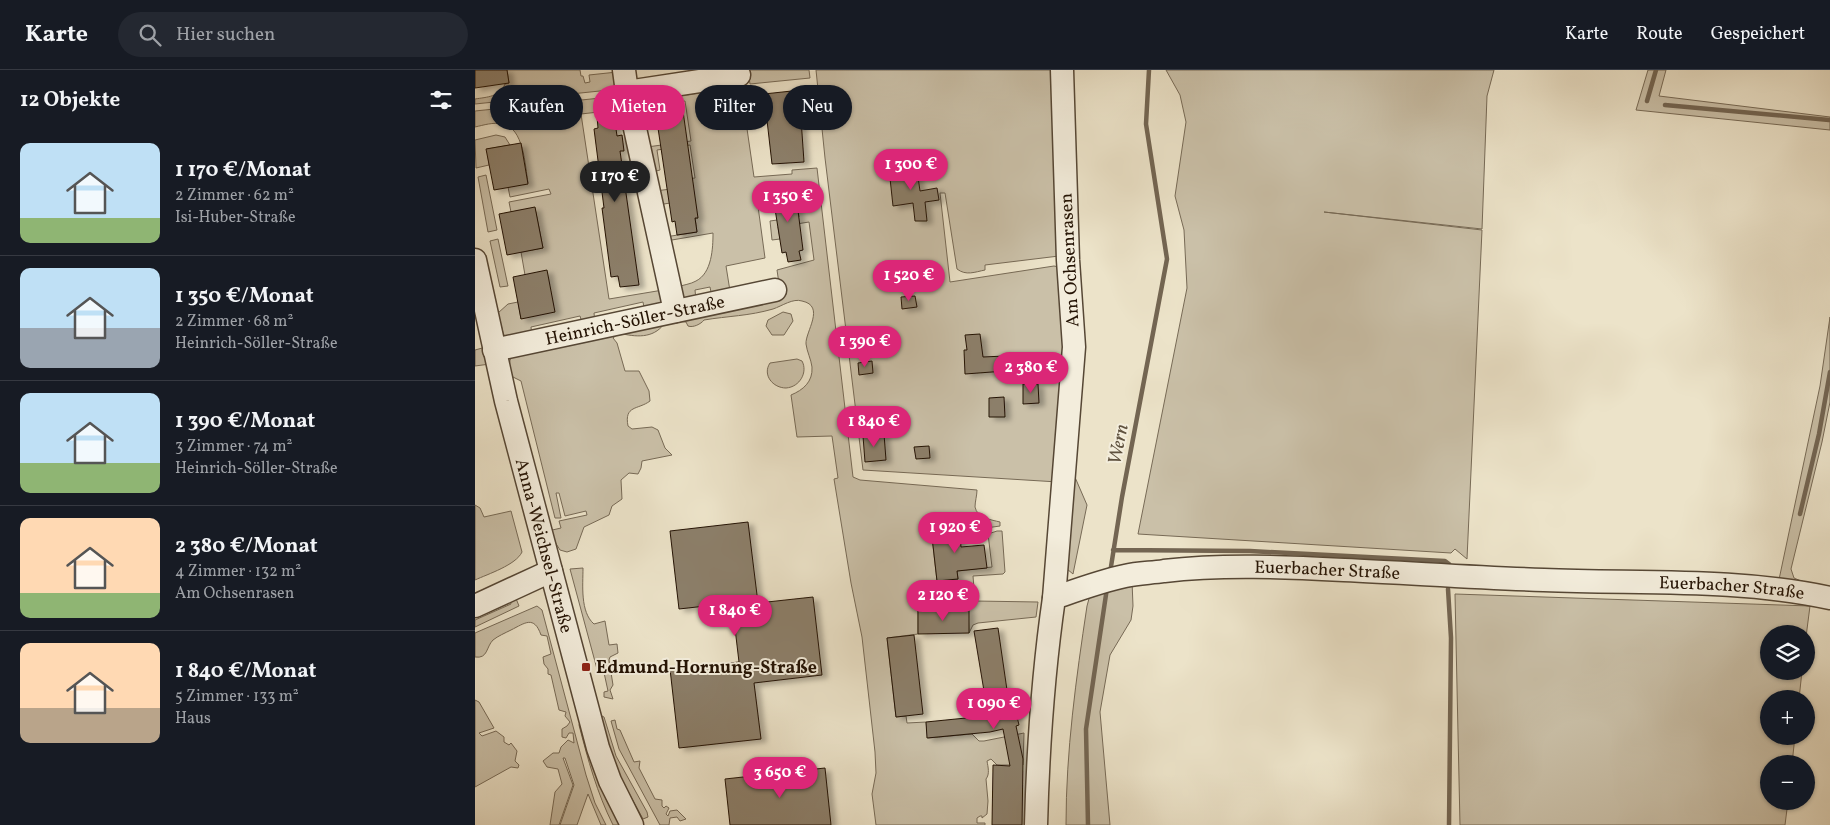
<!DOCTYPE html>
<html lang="de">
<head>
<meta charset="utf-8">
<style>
	body { margin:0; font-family:Vollkorn,serif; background:#242831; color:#f1f3f6; height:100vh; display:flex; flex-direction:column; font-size:19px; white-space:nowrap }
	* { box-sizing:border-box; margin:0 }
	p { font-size:16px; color:#9ea1a6 }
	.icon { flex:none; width:28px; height:28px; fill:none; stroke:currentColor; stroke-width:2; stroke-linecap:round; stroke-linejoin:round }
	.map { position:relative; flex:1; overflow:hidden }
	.side { display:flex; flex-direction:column; background:#171b24; width:475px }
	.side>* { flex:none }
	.banner { position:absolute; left:15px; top:15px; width:475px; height:45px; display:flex; gap:10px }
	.tools { position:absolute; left:1285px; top:555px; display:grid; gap:10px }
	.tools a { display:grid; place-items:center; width:55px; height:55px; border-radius:50%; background:#171b24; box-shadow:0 1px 4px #0004; font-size:25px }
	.price { position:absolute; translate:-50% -42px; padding:0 11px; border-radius:18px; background:#db2777; color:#fff; font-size:16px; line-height:32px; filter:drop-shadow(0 1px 2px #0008) }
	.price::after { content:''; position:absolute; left:50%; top:30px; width:15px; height:11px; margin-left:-8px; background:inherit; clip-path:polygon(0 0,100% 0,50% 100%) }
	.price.current { background:#222; color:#fff }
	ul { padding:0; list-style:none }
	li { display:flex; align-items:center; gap:15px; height:125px; padding:0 20px }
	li+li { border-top:1px solid #363941 }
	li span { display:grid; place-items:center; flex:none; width:140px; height:100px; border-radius:10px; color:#555 }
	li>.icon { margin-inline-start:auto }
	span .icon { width:60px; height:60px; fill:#fffc; stroke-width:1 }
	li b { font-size:21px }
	h2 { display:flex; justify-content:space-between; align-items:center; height:60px; padding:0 20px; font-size:21px }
	.tag { padding:0 18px; border-radius:22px; background:#171b24; box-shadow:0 1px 4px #0004; font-size:18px; line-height:45px }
	.tag.current { background:#db2777; color:#fff }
	header { display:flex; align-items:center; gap:30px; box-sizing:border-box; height:70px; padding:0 25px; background:#171b24; border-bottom:1px solid #363941 }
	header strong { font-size:24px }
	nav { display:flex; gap:28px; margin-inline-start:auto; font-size:18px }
	.search { width:350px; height:45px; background:#242831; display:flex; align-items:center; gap:12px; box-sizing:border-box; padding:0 18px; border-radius:28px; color:#9ea1a6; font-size:19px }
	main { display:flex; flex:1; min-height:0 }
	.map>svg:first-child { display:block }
	.green { fill:#cac0a8; stroke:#776a56 }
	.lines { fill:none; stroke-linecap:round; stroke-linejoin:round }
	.stream { stroke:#736552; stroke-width:4.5 }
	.building { fill:#8c7f6a; stroke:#241304; filter:url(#shadow) }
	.minor-casing { stroke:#564735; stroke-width:25 }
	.minor { stroke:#f3eddc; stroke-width:22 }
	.poi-dot { fill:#8f2418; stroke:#f3eddc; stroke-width:2 }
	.labels { text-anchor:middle; stroke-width:4; stroke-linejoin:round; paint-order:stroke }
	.street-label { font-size:18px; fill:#241304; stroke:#f3eddc }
	.poi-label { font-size:18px; font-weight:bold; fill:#241304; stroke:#f3eddc; text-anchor:start }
	.water-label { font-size:19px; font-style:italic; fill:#5f513e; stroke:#f3eddc }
</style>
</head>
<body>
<header>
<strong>Karte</strong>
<div class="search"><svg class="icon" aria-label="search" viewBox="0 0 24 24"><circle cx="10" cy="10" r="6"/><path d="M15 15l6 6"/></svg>Hier suchen</div>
<nav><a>Karte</a><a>Route</a><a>Gespeichert</a></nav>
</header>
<main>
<section class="side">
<h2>12 Objekte<svg class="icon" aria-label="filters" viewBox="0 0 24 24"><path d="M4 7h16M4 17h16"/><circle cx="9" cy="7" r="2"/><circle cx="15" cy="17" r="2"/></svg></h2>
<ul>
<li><span style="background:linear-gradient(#bfe0f5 75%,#8fb573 0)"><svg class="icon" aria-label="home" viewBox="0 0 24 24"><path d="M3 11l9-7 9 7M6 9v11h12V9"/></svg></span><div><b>1 170 €/Monat</b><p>2 Zimmer · 62 m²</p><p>Isi-Huber-Straße</p></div></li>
<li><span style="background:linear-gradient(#bfe0f5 60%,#9aa5b1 0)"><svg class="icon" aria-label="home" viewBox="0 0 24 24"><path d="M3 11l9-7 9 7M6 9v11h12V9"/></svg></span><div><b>1 350 €/Monat</b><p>2 Zimmer · 68 m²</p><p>Heinrich-Söller-Straße</p></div></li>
<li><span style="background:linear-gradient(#bfe0f5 70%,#8fb573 0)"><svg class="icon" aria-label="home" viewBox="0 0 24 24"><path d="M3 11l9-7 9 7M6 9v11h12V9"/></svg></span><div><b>1 390 €/Monat</b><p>3 Zimmer · 74 m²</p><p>Heinrich-Söller-Straße</p></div></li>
<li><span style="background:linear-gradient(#ffd9b3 75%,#8fb573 0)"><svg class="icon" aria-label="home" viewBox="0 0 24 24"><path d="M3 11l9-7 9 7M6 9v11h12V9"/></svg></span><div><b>2 380 €/Monat</b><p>4 Zimmer · 132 m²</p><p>Am Ochsenrasen</p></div></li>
<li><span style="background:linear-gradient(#ffd9b3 65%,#b9a48a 0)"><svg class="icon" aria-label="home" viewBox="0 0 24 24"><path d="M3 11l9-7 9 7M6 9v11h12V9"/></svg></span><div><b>1 840 €/Monat</b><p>5 Zimmer · 133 m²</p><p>Haus</p></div></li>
</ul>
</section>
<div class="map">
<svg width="1355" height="755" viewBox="0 0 1355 755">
	<defs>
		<filter id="shadow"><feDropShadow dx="5.5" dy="3" stdDeviation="2.5" flood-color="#0004"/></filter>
	</defs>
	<rect width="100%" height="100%" fill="#ece3c9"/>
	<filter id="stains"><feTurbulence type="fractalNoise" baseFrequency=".004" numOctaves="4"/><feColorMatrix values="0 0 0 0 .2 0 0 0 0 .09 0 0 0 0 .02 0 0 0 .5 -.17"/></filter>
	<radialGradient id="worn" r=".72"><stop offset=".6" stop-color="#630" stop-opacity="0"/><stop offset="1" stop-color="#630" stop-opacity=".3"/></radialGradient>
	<!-- green -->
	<path class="green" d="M32,0H105L106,6H108L110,13L115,12L114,5L142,2L144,19L0,34V29C12,27 25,27 30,14L34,13Z
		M273,0H334L335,8L275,14Z
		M341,0H581L584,186L510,195V200C500,202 491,206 482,199L470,123H465L475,212L579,196L584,197L593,271L583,412L388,400L350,88Z
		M691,0H1019L1012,26L1007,159L849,142L1007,160L992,489L980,479L976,483L663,464L712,218L709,160L700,126L711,52L705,25Z
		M1173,0H1191L1184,26L1355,47V60L1161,40Z
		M238,21L259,30L265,29L266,35L269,38L279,107L317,104V100L342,98L378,407L385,410L502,420C502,425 500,432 500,437C502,448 517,450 525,452V456L511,458L484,455L456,458L462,511L483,509L482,501L517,497L513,464L522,461H527L530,502L528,504L498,506L500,531L563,532L561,547L503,553L498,555L494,563L493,539L443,540V564L412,568L421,647L431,646L432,653L451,652L453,668L497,664L504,671H509L549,663L548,695H522L516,689L512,691C513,697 515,704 511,709L513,731L512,744L507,748V746H505L502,748V753H510V755H401L397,724L401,703L400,682L387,567L376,513L359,409L363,408L357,366L322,367L316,325C328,320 338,312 337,297C336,289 332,282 331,274C330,262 351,236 327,231C318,228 307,236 298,239C274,246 253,246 229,250C226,254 218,258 213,256L211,252L203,251L306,227L302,200L339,190L334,152L303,157L305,169L297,170L295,151L324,147L323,140L327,139L324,117L298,120V126L282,129L290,188L251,196L255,221L237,227L235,217L220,220L221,230C209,230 207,227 202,217C208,215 216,214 221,211C237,203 238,178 238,163L191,171L190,167L222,162L220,148H223L195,133L183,135L180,121L212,117L211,109L220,108L215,75L182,80L185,100L177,102L172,77L216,71L210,31L176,36L179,59L167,60L163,33Z
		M145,26L150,39L106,44L134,229L188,220L189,233L170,243L168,232L119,243L120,253L108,256L105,246L56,257L57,267H30L28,263L23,243L33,234L43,232L46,249L50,205L46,182L68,178L60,138L36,142L34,132L76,124L74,119L35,127L33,117L53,113C50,96 49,57 27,54C18,52 9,55 0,57V41Z
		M21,65L30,67L35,75L12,79L14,95L1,98L0,70Z
		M11,105L22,160L13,162L3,107Z
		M23,169L33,216L25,217L15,171Z
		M308,242L316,244L318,251L309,265H297L291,256L293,250Z
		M1355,247V332L1347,372L1316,499L1319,508L1326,511L1355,517L1302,519L1345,316Z
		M189,251V254C178,269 160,267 144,263L138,268L142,273L150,301H164L174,321L175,331C163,340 149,335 153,356L157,359L177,357L183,360L190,378L197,385L167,391L166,398L163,404L154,403L146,410L147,429L137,436L134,445L109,457L101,479L92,482L85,480L73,461L86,458L84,451L112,445L111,441L90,446L84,423H81L86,448H80L46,311L36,306C31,284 39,281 58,277L60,280Z
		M11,277L15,294L0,296V280Z
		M322,289L327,291C333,302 325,317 311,318C298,318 287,305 295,293Z
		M596,398L612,435L598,504L592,499Z
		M0,435L5,438L9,447L36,441L47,482C41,495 13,504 0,510Z
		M108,498C108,515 105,542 119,554L130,551L134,575L142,574L143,583L135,587L134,590L138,615L135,620L138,629L129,627V622L133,621L128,598L122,599L95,499Z
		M657,511L658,536L656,550L635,585L625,642L635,755H591C591,681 601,609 612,536L615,525Z
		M980,524L1335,536L1331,567V564H1294V601H1327L1324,629H1294V666H1320L1317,694H1294V731H1313L1310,755H985Z
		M40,526L44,536L0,557V550L36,534L35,530Z
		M62,536L67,540L111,705L120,733L131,755H126L113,724L102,755H85L99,715L90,688H88L98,715L84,755H75L80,722L87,714L83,699L72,697L68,691L78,683H84L86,677L93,670L99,673L98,663H94L91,668L87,667V659L92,656L95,652L90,646L91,642L84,640L76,605L73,604V599L69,594L68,587L76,584L72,566L66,565C59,545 50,553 36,560C30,563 23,566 18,570C11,577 13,589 0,587V563Z
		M0,630L4,632L19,658L4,663L7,666L21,661L29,667V672L34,675L36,673L42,681L40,691L44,695L43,698L36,697L0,717Z
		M127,646L129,647L141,686L172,742L173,747L168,749L138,694L122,647Z
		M140,650L142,659L145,660L159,692L165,691L164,698L180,729L187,730V736L189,738L191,736L194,738L191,744L193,746L195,741L202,740L211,749L205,751L202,747L195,748L194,755H185L144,679L136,651Z
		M105,652L131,729L145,755H138C122,723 113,690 104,655Z"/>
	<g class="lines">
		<!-- stream -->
		<path class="stream" d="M1172,31L1181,0
			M1190,35L1354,50
			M1325,444L1344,364L1355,302
			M638,480L775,481L970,491L974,494
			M635,503L647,427L692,189L671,54L674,0
			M973,519L976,568L974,755
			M613,755L611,659L632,518"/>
	</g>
	<!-- building -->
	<path class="building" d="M0,0H32L34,13L0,18Z
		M326,20L328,49H326L329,92L297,94L289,24Z
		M207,34L223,148H220L222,162L202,165L200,151L197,152L180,38Z
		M139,45L142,66L147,65L149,81H145L164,215L145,217L143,206L136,207L127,138H129L119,59L123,58L122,47Z
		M46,73L53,114L19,120L11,79Z
		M438,95L440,107H443L445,121L462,118L464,130L450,132L452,151H440L438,133L418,136L414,99Z
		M320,117L328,180L324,181L326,190L313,192L311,182L307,183L297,120Z
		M60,137L68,178L32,185L24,144Z
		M72,200L80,242L46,249L38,207Z
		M440,226L442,237L427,239L426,227Z
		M505,264L508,287L530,286V301L490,304L489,280H492L490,265Z
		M397,291L398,303L384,305L383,293Z
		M548,314H563L564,333L548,334Z
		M529,327L530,347H514V328Z
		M409,364L411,390L390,392L388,366Z
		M454,376L455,388L441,389L439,377Z
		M273,452L283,533L338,527L347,605L279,613L286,669L204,678L195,599L264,592L257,533L204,539L195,461Z
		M484,455L486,477L509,475L512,498L482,501L483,509L462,511L456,458Z
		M494,539V563L443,564V540Z
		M523,558L533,627L537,626L544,655L541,656L548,689L547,755H517L518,695L535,696L528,659L515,662L452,668L451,652L511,646L508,634L511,633L499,561Z
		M439,565L448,644L421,647L412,568Z
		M350,698L356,755H255L250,709Z"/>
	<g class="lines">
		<!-- minor casing -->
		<g class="minor-casing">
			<g id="minor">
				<path d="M149,0L152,22L200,241"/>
				<path d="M152,22L264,5"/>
				<path id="s1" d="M0,190L31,331L123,678L135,711L157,755"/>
				<path id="s2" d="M19,280L300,220"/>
				<path d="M579,528L599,277L593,190L587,0"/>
				<path d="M0,536L76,501"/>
				<path id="s3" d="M561,755C563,679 568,604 579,528C602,520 626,511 650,506C663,503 676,503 689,501C749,494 809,497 869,500C936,503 1003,508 1069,510C1164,514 1262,508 1355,528"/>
			</g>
		</g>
		<!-- minor -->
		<use href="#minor" class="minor"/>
	</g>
	<!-- markers -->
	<rect class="poi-dot" x="106" y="592" width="10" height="10" rx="2.5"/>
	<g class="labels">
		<!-- street labels -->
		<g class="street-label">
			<text transform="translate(594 190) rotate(-93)" y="6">Am Ochsenrasen</text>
			<text dy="6" stroke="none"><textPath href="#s2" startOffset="144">Heinrich-Söller-Straße</textPath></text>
			<text dy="6" stroke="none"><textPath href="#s1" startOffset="294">Anna-Weichsel-Straße</textPath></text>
			<text dy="6" stroke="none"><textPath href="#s3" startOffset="505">Euerbacher Straße</textPath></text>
			<text dy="6" stroke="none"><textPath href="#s3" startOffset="910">Euerbacher Straße</textPath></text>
		</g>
		<!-- poi labels -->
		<g class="poi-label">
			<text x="121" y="603">Edmund-Hornung-Straße</text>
		</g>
		<!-- water labels -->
		<g class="water-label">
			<text transform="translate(642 374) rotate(-79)" y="7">Wern</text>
		</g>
	</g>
	<rect width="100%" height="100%" filter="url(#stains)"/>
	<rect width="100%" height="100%" fill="url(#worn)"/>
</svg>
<div class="tools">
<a><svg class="icon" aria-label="layers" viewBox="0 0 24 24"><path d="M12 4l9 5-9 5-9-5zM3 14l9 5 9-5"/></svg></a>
<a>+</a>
<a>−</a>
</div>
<b class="price" style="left:436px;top:121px">1 300 €</b>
<b class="price current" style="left:140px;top:133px">1 170 €</b>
<b class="price" style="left:313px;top:153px">1 350 €</b>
<b class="price" style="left:434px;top:232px">1 520 €</b>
<b class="price" style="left:390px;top:298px">1 390 €</b>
<b class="price" style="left:556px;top:324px">2 380 €</b>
<b class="price" style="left:399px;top:378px">1 840 €</b>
<b class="price" style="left:480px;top:484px">1 920 €</b>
<b class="price" style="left:468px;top:552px">2 120 €</b>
<b class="price" style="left:260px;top:567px">1 840 €</b>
<b class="price" style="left:519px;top:660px">1 090 €</b>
<b class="price" style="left:305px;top:729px">3 650 €</b>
<div class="banner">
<a class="tag">Kaufen</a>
<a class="tag current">Mieten</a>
<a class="tag">Filter</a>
<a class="tag">Neu</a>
</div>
</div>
</main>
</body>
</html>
